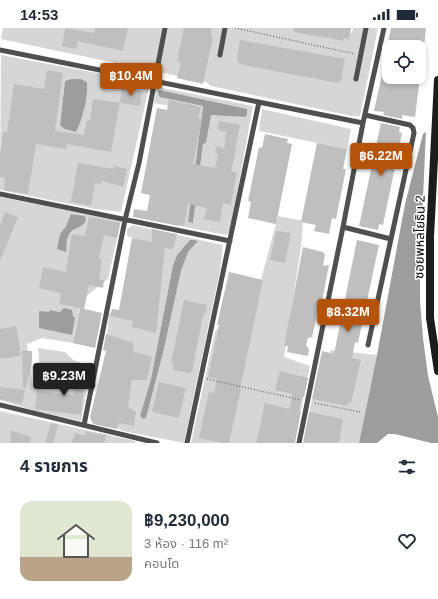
<!DOCTYPE html>
<html lang="th">
<head>
<meta charset="utf-8">
<style>
	body { margin:0; font-family:Arial,"Noto Sans Thai",sans-serif; background:#f6f6f7; color:#1f2937; height:100vh; display:flex; flex-direction:column; font-size:15px; white-space:nowrap }
	* { box-sizing:border-box; margin:0 }
	p { font-size:13px; color:#747a83 }
	.icon { flex:none; width:22px; height:22px; fill:none; stroke:currentColor; stroke-width:2; stroke-linecap:round; stroke-linejoin:round }
	.map { position:relative; height:415px; overflow:hidden }
	.details { display:flex; flex-direction:column; background:#fff; flex:1 }
	.details>* { flex:none }
	.buttons { position:absolute; left:382px; top:12px; display:grid; gap:8px }
	.buttons a { display:grid; place-items:center; width:44px; height:44px; border-radius:8px; background:#fff; box-shadow:0 2px 6px #0003; font-size:20px }
	.price { position:absolute; translate:-50% -34px; padding:0 9px; border-radius:4px; background:#b45309; color:#fff; font-size:13px; line-height:26px; filter:drop-shadow(0 1px 2px #0008) }
	.price::after { content:''; position:absolute; left:50%; top:24px; width:12px; height:9px; margin-left:-6px; background:inherit; clip-path:polygon(0 0,100% 0,50% 100%) }
	.price.on { background:#222; color:#fff }
	ul { padding:0; list-style:none }
	li { display:flex; align-items:center; gap:12px; height:100px; padding:0 20px }
	li+li { border-top:1px solid #e0e1e3 }
	li span { display:grid; place-items:center; flex:none; width:112px; height:80px; border-radius:12px; color:#555 }
	li>.icon { margin-inline-start:auto }
	span .icon { width:48px; height:48px; fill:#fffc; stroke-width:1 }
	li b { font-size:17px }
	h2 { display:flex; justify-content:space-between; align-items:center; height:48px; padding:0 20px; font-size:17px }
	.status { display:flex; justify-content:space-between; align-items:center; height:28px; padding:0 20px; background:#fff; direction:ltr }
	.status svg { height:11px; fill:currentColor }
	.map>svg:first-child { display:block }
	.green { fill:#d6d6d6; fill-rule:evenodd }
	.water { fill:#9d9d9d }
	.pier { fill:#fff }
	.building { fill:#bfbfbf }
	.lines { fill:none; stroke-linecap:round; stroke-linejoin:round }
	.path { stroke:#717171; stroke-width:1.5; stroke-dasharray:1 2; stroke-linecap:butt }
	.lane { stroke:#4f4f4f; stroke-width:5 }
	.secondary { stroke:#1c1c1c; stroke-width:8 }
	.labels { text-anchor:middle; stroke-width:3; stroke-linejoin:round; paint-order:stroke }
	.street-label { font-size:13px; fill:#000; stroke:#fff }
</style>
</head>
<body>
<div class="status"><b>14:53</b><svg viewBox="0 0 49 12"><path d="M0 12V9h3v3zM5 12V6h3v6zM10 12V3h3v9zM15 12V0h3v12zM26 1h20v11H26zM47 4h2v5h-2z"/></svg></div>
<div class="map">
<svg width="438" height="415" viewBox="0 0 438 415">
	<rect width="100%" height="100%" fill="#fff"/>
	<!-- green -->
	<path class="green" d="M3,0H331L352,5L353,0H378L360,88H352L211,58L206,54L1,11Z
		M1,27L150,55L121,184L95,181L0,162ZM71,51H81L87,54C88,71 83,88 76,103L60,97L65,53Z
		M157,59L253,78L230,203L226,207L180,198L197,83L154,75ZM160,69L247,86L245,89L211,86L206,115L203,116L193,195L188,194L203,78Z
		M262,81L351,101L347,121L259,103Z
		M0,169L121,193L108,251L81,272L73,315L42,310L27,316L33,360L56,361L58,351L53,346L40,342L38,320L65,324L73,332L91,339L81,393L32,382L0,372ZM71,186L85,188L86,192C82,202 73,198 69,207C66,211 67,219 66,223L60,206L66,198ZM50,282L60,284L39,300V284H49Z
		M278,188L303,193L301,219L284,329L310,338L294,415H191L215,304L225,290L257,267Z
		M132,197L223,217L220,242L184,415L123,403L116,399L107,311L109,285L133,290L148,216L127,208V202ZM197,214L188,223L181,243L163,325L146,390L143,391L140,388L151,351L173,237C179,222 182,218 197,214Z
		M331,322L377,327L359,415H304L311,375Z
		M0,383L135,413V415H0Z"/>
	<!-- water -->
	<path class="water" d="M71,51H81L87,54C88,71 83,89 76,104L65,101L60,97L65,53Z
		M159,62L247,81V87L245,89L211,87L206,115L203,116L193,195L188,194L203,78L160,69L158,66Z
		M438,95V415H431L395,406H388L377,415H359L377,327L405,176L423,106Z
		M71,186L85,188L86,192C82,202 73,198 69,207C66,211 67,219 66,224L57,221L60,206L66,198Z
		M190,212H193L198,213L188,224L181,243L163,325L146,390L143,391L140,388L151,351L173,237L177,227Z
		M64,280L72,282L73,288L75,290L72,307L39,300V283L49,284L50,282L60,284Z"/>
	<!-- pier -->
	<path class="pier" d="M438,93V389L428,348L423,310L420,273V239L426,102Z"/>
	<!-- building -->
	<path class="building" d="M65,0L94,5L95,0H128L123,23L78,13L76,21L62,18Z
		M184,0H212L211,8L213,9L203,56L177,50L181,34L177,33Z
		M294,0H351L349,11L344,10L343,13L294,4Z
		M391,0H426L424,19H387Z
		M240,12L345,31L341,53L337,55L239,36L237,30Z
		M386,28H389V49H420L415,89L402,87V91L383,87L384,84L374,83Z
		M47,42L63,45L55,103L84,107L87,92H90L93,71L120,75L111,124L67,116L66,121L36,116L28,166L4,162L5,150L0,149V125L3,104H7L14,56L44,61Z
		M122,60L142,63L140,78L120,75Z
		M169,72L201,79L198,90L202,91L193,136L215,140L218,126L215,125L217,118L224,120L226,104L218,102L219,93L240,97L235,122H236L231,143L237,144L231,177L223,175L220,194L204,191L207,180L188,176L184,198L179,197V198L133,189L134,181L147,183L150,167L141,165L157,80L167,82Z
		M381,95L400,99L399,104L402,105L383,197L379,196L378,202L359,198Z
		M265,106L288,111L287,115L292,116L276,196L248,190L251,174L248,173L259,119L262,120Z
		M317,115L347,121L343,141H346L336,191L332,190L329,206L314,203L316,197L301,194Z
		M78,135L113,141L114,138L127,141L123,159L102,153L101,156L95,155L91,178L71,174Z
		M5,184L18,189L0,233V197Z
		M89,189L120,195L117,210L104,207L99,231L102,232L99,251L104,252L103,260L89,257L84,281L59,276L61,265L39,260L43,239L66,244L72,206L85,208Z
		M152,201L177,206L173,221L165,220L156,305L132,299L133,293L110,288L112,281L119,282L132,210L152,214Z
		M276,203L291,205L285,235L270,232Z
		M357,212L379,217L358,315L355,314L352,330L361,332L351,375L348,374L347,378L312,371L322,323L334,326Z
		M303,219L323,224L325,227L323,238L329,237L321,279L319,278L312,309L308,310L306,317L309,321L308,328L287,324L288,318H284Z
		M229,244L263,252L240,361H241L229,415H222L199,410L209,364L214,365L217,351L208,349L219,297H217Z
		M184,272L207,277L206,285L203,287L192,344L190,345L173,342L174,336L171,335Z
		M80,280L102,285L95,320L73,315Z
		M16,298L21,328L0,331V301Z
		M106,306L134,315L133,324L152,328L147,352H132L128,379L136,384L134,398L119,395L117,401L93,396L90,389L106,323L103,322Z
		M22,323H32V333L26,360H23Z
		M77,336L86,337L81,387L35,381L37,363L73,367Z
		M280,343L308,350L304,369H302L299,383H301L295,415H256L265,375L289,381L293,366L275,362Z
		M159,354L186,360L179,390L152,384Z
		M0,359L25,362L22,376L0,371Z
		M309,384L343,391L339,415H303Z
		M51,395L58,397L53,415H45Z
		M11,402L31,409L30,415H10Z
		M86,403L100,407L99,405L106,407L104,415H71L75,405L85,408Z"/>
	<g class="lines">
		<!-- path -->
		<path class="path" d="M235,0L355,26
			M207,351L301,372
			M315,375L360,384"/>
		<!-- lane -->
		<path class="lane" d="M0,22L363,95
			M220,27L225,0
			M356,51L366,0
			M365,87L410,97L413,100L414,105L368,317
			M0,166L230,213
			M343,199L391,211
			M0,377L157,415
			M84,397L125,192L139,135L165,0
			M187,415L259,74
			M299,415L343,199L363,95L384,0"/>
		<!-- secondary -->
		<path class="secondary" d="M438,52L430,209V290L438,343"/>
	</g>
	<g class="labels">
		<!-- street labels -->
		<g class="street-label">
			<text transform="translate(419 209) rotate(-89)" y="5">ซอยพหลโยธิน 2</text>
		</g>
	</g>
</svg>
<div class="buttons">
<a><svg class="icon" aria-label="locate" viewBox="0 0 24 24"><circle cx="12" cy="12" r="6"/><path d="M12 2v4M12 18v4M2 12h4M18 12h4"/></svg></a>
</div>
<b class="price" style="left:131px;top:69px">฿10.4M</b>
<b class="price" style="left:381px;top:149px">฿6.22M</b>
<b class="price" style="left:348px;top:305px">฿8.32M</b>
<b class="price on" style="left:64px;top:369px">฿9.23M</b>
</div>
<section class="details">
<h2>4 รายการ<svg class="icon" aria-label="filters" viewBox="0 0 24 24"><path d="M4 7h16M4 17h16"/><circle cx="9" cy="7" r="2"/><circle cx="15" cy="17" r="2"/></svg></h2>
<ul>
<li><span style="background:linear-gradient(#dfe7d0 70%,#b9a48a 0)"><svg class="icon" aria-label="home" viewBox="0 0 24 24"><path d="M3 11l9-7 9 7M6 9v11h12V9"/></svg></span><div><b>฿9,230,000</b><p>3 ห้อง · 116 m²</p><p>คอนโด</p></div><svg class="icon" aria-label="heart" viewBox="0 0 24 24"><path d="M12 20l-8-8c-3-5 5-10 8-4 3-6 11-1 8 4z"/></svg></li>
</ul>
</section>
</body>
</html>
